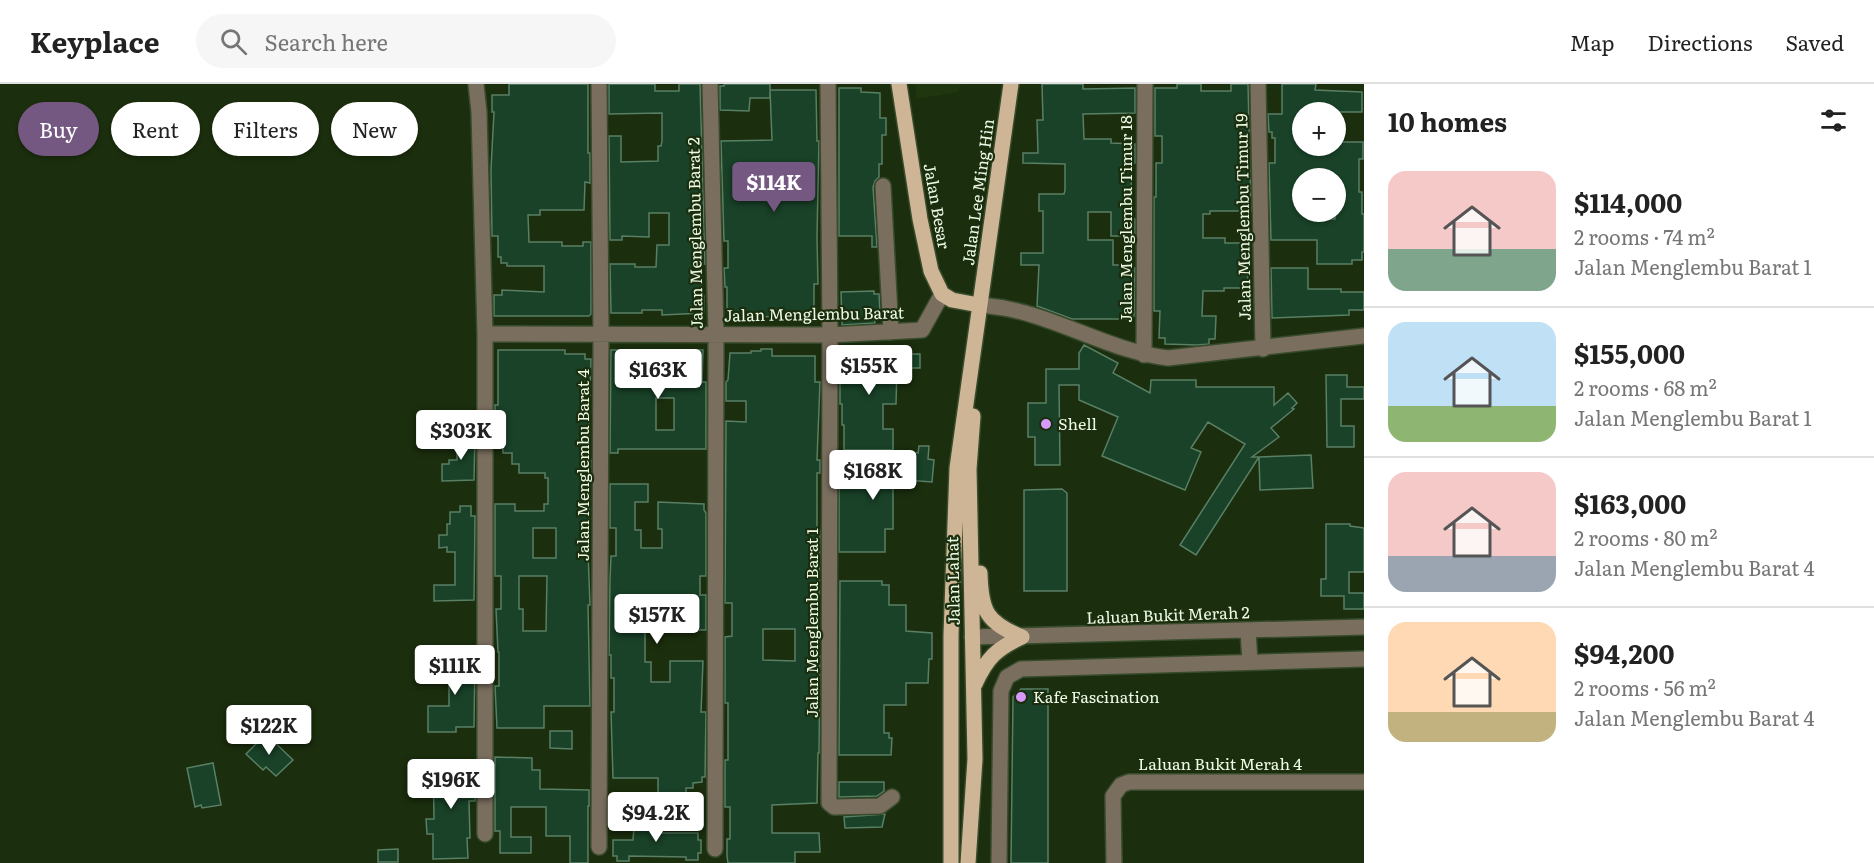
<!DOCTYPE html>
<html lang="en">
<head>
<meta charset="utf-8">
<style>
	body { margin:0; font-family:Literata,serif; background:#f6f6f6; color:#222; height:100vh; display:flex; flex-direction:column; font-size:22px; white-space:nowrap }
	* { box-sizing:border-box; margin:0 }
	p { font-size:20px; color:#767676 }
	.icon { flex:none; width:33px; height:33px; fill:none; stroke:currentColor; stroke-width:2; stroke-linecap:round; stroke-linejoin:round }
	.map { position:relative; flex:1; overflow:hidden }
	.details { display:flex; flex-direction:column; background:#fff; width:510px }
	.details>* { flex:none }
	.guide { position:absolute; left:18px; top:18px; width:570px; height:54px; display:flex; gap:12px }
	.tools { position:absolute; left:1292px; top:18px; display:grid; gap:12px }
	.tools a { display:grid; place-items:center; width:54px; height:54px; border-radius:50%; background:#fff; box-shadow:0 2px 4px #0004; font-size:30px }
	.price { position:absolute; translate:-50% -51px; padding:0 14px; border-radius:6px; background:#fff; color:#222; font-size:20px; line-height:39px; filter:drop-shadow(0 2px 3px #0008) }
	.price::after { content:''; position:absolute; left:50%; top:36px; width:18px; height:14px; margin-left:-9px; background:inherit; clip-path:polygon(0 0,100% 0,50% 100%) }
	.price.selected { background:#745882; color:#fff }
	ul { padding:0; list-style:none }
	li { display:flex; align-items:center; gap:18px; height:150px; padding:0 24px }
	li+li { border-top:2px solid #e0e0e0 }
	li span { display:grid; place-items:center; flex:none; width:168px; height:120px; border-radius:18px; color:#555 }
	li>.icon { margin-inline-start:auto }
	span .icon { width:72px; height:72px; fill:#fffc; stroke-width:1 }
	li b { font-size:26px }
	h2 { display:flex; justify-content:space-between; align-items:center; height:72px; padding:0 24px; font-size:26px }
	.chip { padding:0 21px; border-radius:27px; background:#fff; box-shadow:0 2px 4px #0004; font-size:21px; line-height:54px }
	.chip.selected { background:#745882; color:#fff }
	header { display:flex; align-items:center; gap:36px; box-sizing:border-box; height:84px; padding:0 30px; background:#fff; border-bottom:2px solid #e0e0e0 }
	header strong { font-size:28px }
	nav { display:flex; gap:33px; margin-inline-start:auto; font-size:21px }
	.search { width:420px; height:54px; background:#f6f6f6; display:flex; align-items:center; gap:15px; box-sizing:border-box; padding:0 21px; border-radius:33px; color:#767676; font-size:22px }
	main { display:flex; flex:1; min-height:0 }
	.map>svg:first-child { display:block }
	.built { fill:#20360e }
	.building { fill:#194228; stroke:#597f64; stroke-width:1.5; fill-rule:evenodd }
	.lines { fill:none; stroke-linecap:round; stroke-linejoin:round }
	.minor-casing { stroke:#384b2b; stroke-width:18 }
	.major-casing { stroke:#384b2b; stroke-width:18 }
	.minor { stroke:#7a6e5f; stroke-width:15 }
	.major { stroke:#cdb596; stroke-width:15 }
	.poi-dot { fill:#d89af8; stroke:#1b2e0d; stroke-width:2 }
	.labels { text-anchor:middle; stroke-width:4.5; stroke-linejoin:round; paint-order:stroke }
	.street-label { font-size:16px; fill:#edfae6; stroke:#1b2e0d }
	.poi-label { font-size:16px; fill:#edfae6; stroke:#1b2e0d; text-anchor:start }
</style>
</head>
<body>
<header>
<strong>Keyplace</strong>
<div class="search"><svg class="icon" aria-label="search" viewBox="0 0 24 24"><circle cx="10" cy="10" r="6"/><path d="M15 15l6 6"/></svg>Search here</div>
<nav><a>Map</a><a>Directions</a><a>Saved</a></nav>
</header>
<main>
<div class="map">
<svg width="1364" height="779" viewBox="0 0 1364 779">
	<rect width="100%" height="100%" fill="#1b2e0d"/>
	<!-- built -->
	<path class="built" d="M915,0H961L958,8L917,15Z"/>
	<!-- building -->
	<path class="building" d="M509,0H588V69H590V99L585,98L584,126H540V131H528L529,158H562V162H583V158H591V230L589,232H494V211H502V206L544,208V182H507V179H501V173H498V152H492L491,85L494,28H492V11H509Z
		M609,0H655V7H679V0H700L705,180H702L701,212H704V229L662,231V226H642V229H611L610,180H635V183H656L657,161H669V129H649V153L622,152V156H610L609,52H621V78L658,77V62H661L662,57V29L609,30Z
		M724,0H770V14H750L749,27L720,26V2H724Z
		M1042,0H1083V5L1135,4V29L1083,30L1084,55H1111V59L1135,60V79H1132L1131,106V135H1135V152H1111V128H1088V156H1113V181H1131V184H1135L1134,232L1132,235H1072L1037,222L1039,181H1021V169H1043V127H1039V110H1064L1065,106V80L1023,79V69H1038L1037,36H1043Z
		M1177,0H1201V7H1231V0H1248L1251,127H1210V130H1203V154H1225V159H1247L1248,204H1224V207H1203L1202,232H1216L1215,255H1209V260L1197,261L1165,260V254H1159L1160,227H1154V113H1156V79H1162V52H1155V4H1177Z
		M1282,0H1316L1315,6L1362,8V28H1331V24H1312V28H1302V62H1335V58H1363V75H1359V108H1362V130H1364V168H1362V176H1352V180H1317V156H1271L1269,79H1275V54H1272V48H1269L1268,30H1282ZM1302,94H1335V135H1316V128H1302Z
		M839,4H861V8L880,9V34H886V51H882V80H879V93L875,97L873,103L877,163H872V152H839Z
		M770,6H816L817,57H819L817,153L818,200H814V232L732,233V228H727V203H725L724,184H728V157H724L721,57L772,56Z
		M1271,184H1308V205H1341V208H1364V226H1349V231L1272,234Z
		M874,207V210H879L880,229H874L875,239L842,241L841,208Z
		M1084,261L1118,279L1113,289L1150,309L1151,296H1196V303H1274V321L1288,309L1297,319L1292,324L1294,325L1271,344L1279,353L1252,373H1259L1196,471L1180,461L1245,360L1208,338L1191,364L1201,368L1185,406L1102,372L1118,333L1079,316V301H1059L1060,381H1035V353H1028V319H1046V285H1079V269Z
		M761,265H772V272H815V298H820L817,376H820V389H817V446H820L818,573L820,572L819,669H818L817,719L772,721V749H819L820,768H795V779H728L727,772V755H730V723H725V676H728V619H725V553L732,552V519H725L726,337L746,338V317H726V298L728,296L730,269H751V267H761ZM763,545H795V577L763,576Z
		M840,265H862V270H920V284H897L896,320H883V345H893V366H844V341H842V320H840Z
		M498,266H565V270H585V275H591L588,376H591L588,467L590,521H588L590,622H544V644H497L495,602H499V568H498L496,525H501V492H495V420H515V427H544V420H548V394H545V389H519V380H512V369H503L502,343H495V321H498ZM533,444H556V474H533ZM519,492H547L546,547H523V525H519Z
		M611,266H703L702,298H706V365H618V369H610ZM656,314H674V346H656Z
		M1326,291H1347V303H1364V315H1341V342H1354V363H1327Z
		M457,352H475L474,396L442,397V380H449V376H457Z
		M919,362H929L928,375L934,376L932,398L893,395V445H885V468H839V380L913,385L914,369H918Z
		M1311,371L1313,404L1260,406L1259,373Z
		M610,400H648V418H635V446H641V464H662V445H658V418L704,420V426L706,429V492H700V511H706V546H694V543H645V578H651V598H670V577H703L701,628H706L705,693H702V698L693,699V704H686V722H658V694H613L611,628H614V594H611V571H609L610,495L611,472H616V444H610Z
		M1062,405L1067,409V507H1024V406Z
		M460,422H471V432H475L474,516L434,517V501H455V468H447V463L439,464V451H447V440H450V428H460Z
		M1326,440H1350V442L1364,444V488H1349V509H1364V525H1344V512H1321V495H1326Z
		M840,497H882V501H889V521H906V547L932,549V575H929L928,599H906V621H884V649H889V654H892L891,671H839Z
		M438,573L475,574L474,643H456V648H428V622H449V597H437Z
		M1021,605H1048V779H1011L1013,613Z
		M550,647H572V665L550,664Z
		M266,650L293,676L276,692L266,683L263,686L246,670Z
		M495,673L532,674V686H540V705L589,706V722H588V779H570V752H546V723H511V753H531V769H500V747H495Z
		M433,676L466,677V699L475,700V717H469L470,754H467L468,774L433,775V750H427L426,735H434Z
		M213,679L221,721L202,724L201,721L195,723L187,684Z
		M839,698H884V707L877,712L839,713Z
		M635,730H652V749H698V756H701V769H698V776H686V773L629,772V777H617V772H613V756H633Z
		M885,730L882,743L845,744L844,733Z
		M398,765V778H378V766Z"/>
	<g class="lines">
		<!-- minor casing -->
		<g class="minor-casing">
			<path id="minor" d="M476,0L479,28L485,250V750
				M599,0L601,251L599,763
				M710,0L716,250L715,765
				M828,0L830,251L829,719L834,723L880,722L892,713
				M1258,0L1263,265
				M883,102L891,248
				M989,222C1051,228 1106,267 1168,274L1364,252
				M485,250L830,251L922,246L942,210
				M1144,271L1145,0
				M1248,547L1250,578
				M972,553L1364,543
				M999,779L1001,607L1007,593L1021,585L1364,575
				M1114,779L1113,712L1121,701L1129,698H1364"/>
		</g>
		<!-- major casing -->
		<g class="major-casing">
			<path id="major" d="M899,0L920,135L931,187L942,210L952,216L979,221
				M980,489C981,527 986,538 1022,553
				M975,600C987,574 996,565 1022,553
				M951,779V551L957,384L1011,0
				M968,779L975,675L969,385L973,332"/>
		</g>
		<!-- minor -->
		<use href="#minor" class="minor"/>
		<!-- major -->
		<use href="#major" class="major"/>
	</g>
	<!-- markers -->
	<g class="poi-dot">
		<circle cx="1046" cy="340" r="6"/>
		<circle cx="1021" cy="613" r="6"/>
	</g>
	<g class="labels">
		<!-- street labels -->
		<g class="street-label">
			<text transform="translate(978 108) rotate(-82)" y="6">Jalan Lee Ming Hin</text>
			<text transform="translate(937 122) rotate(80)" y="6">Jalan Besar</text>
			<text transform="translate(1243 133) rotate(-91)" y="6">Jalan Menglembu Timur 19</text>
			<text transform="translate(1126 135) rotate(-90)" y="6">Jalan Menglembu Timur 18</text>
			<text transform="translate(695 149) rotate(-91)" y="6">Jalan Menglembu Barat 2</text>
			<text transform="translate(814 230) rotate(-1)" y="6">Jalan Menglembu Barat</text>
			<text transform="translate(583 381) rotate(-90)" y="6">Jalan Menglembu Barat 4</text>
			<text transform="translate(953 497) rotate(-91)" y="6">Jalan Lahat</text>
			<text transform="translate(1168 531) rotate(-2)" y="6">Laluan Bukit Merah 2</text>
			<text transform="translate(812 539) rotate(-90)" y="6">Jalan Menglembu Barat 1</text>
			<text x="1220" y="686">Laluan Bukit Merah 4</text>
		</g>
		<!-- poi labels -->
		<g class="poi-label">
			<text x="1058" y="346">Shell</text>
			<text x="1033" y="619">Kafe Fascination</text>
		</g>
	</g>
</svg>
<div class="tools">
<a>+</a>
<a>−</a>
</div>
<b class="price selected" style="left:774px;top:129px">$114K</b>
<b class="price" style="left:869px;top:312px">$155K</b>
<b class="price" style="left:658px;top:316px">$163K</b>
<b class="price" style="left:461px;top:377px">$303K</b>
<b class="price" style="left:873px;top:417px">$168K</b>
<b class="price" style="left:657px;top:561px">$157K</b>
<b class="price" style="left:455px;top:612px">$111K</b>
<b class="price" style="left:269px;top:672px">$122K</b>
<b class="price" style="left:451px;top:726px">$196K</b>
<b class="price" style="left:656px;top:759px">$94.2K</b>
<div class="guide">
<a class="chip selected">Buy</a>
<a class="chip">Rent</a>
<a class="chip">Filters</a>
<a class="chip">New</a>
</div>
</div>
<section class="details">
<h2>10 homes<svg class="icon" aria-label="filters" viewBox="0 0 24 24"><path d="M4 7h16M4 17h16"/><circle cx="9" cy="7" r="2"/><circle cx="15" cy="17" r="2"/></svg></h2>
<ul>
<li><span style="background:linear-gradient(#f6c9c9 65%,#7fa58c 0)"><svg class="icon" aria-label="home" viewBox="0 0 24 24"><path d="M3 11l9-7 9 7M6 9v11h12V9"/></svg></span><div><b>$114,000</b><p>2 rooms · 74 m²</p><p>Jalan Menglembu Barat 1</p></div></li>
<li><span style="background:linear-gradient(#bfe0f5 70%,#8fb573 0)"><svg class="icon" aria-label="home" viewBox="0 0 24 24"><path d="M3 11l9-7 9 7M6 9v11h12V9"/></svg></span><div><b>$155,000</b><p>2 rooms · 68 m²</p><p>Jalan Menglembu Barat 1</p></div></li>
<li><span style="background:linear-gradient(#f6c9c9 70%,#9aa5b1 0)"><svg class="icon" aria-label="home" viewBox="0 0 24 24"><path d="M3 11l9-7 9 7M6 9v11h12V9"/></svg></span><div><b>$163,000</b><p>2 rooms · 80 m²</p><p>Jalan Menglembu Barat 4</p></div></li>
<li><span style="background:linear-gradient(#ffd9b3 75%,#c2b280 0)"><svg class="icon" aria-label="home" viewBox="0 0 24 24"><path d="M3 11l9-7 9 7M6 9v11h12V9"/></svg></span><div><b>$94,200</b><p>2 rooms · 56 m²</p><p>Jalan Menglembu Barat 4</p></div></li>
</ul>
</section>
</main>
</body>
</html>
